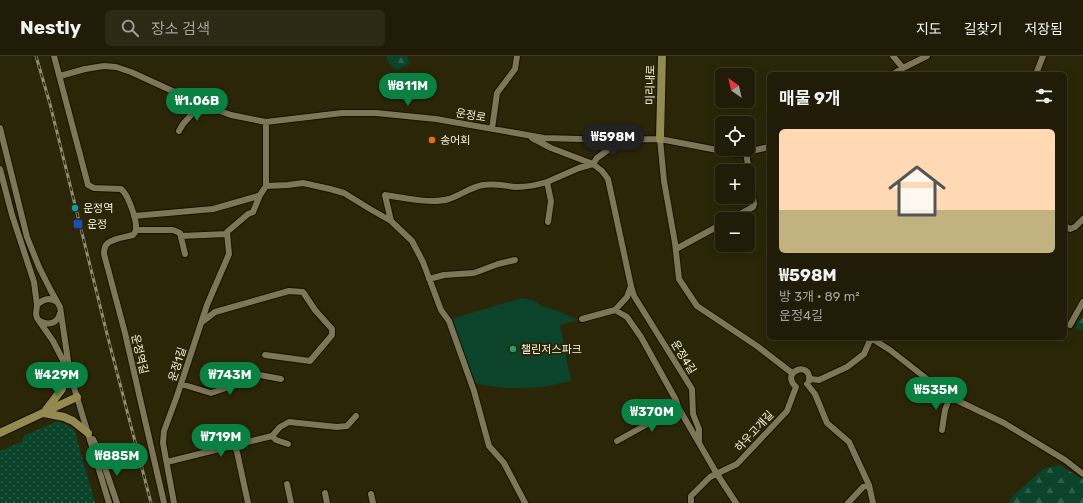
<!DOCTYPE html>
<html lang="ko">
<head>
<meta charset="utf-8">
<style>
	body { margin:0; font-family:Rubik,"Noto Sans KR",sans-serif; background:#2d2915; color:#f1f3f6; height:100vh; display:flex; flex-direction:column; font-size:15px; white-space:nowrap }
	* { box-sizing:border-box; margin:0 }
	p { font-size:13px; color:#a2a19b }
	.icon { flex:none; width:22px; height:22px; fill:none; stroke:currentColor; stroke-width:2; stroke-linecap:round; stroke-linejoin:round }
	.map { position:relative; flex:1; overflow:hidden }
	.panel { position:absolute; left:767px; top:16px; width:300px; height:268px; display:flex; flex-direction:column; background:#211c07; border-radius:6px; box-shadow:0 2px 10px #0003,0 0 0 1px #3e3a28 }
	.panel>* { flex:none }
	.needle { width:26px; rotate:326deg }
	.controls { position:absolute; left:715px; top:12px; display:grid; gap:8px }
	.controls a { display:grid; place-items:center; width:40px; height:40px; border-radius:6px; background:#211c07; box-shadow:0 2px 10px #0003,0 0 0 1px #3e3a28; font-size:20px }
	.price { position:absolute; translate:-50% -34px; padding:0 9px; border-radius:14px; background:#0b8043; color:#fff; font-size:13px; line-height:26px; filter:drop-shadow(0 1px 2px #0008) }
	.price::after { content:''; position:absolute; left:50%; top:24px; width:12px; height:9px; margin-left:-6px; background:inherit; clip-path:polygon(0 0,100% 0,50% 100%) }
	.price.selected { background:#222; color:#fff }
	ul { padding:0; list-style:none }
	li { display:grid; align-content:center; gap:8px; height:212px; padding:0 12px }
	li+li { border-top:1px solid #3e3a28 }
	li span { display:grid; place-items:center; height:124px; border-radius:6px; color:#555 }
	li>.icon { margin-inline-start:auto }
	span .icon { width:72px; height:72px; fill:#fffc; stroke-width:1 }
	li b { font-size:17px }
	h2 { display:flex; justify-content:space-between; align-items:center; height:48px; padding:0 12px; font-size:17px }
	header { display:flex; align-items:center; gap:24px; box-sizing:border-box; height:56px; padding:0 20px; background:#211c07; border-bottom:1px solid #3e3a28 }
	header strong { font-size:19px }
	nav { display:flex; gap:22px; margin-inline-start:auto; font-size:14px }
	.search { width:280px; height:36px; background:#2d2915; display:flex; align-items:center; gap:10px; box-sizing:border-box; padding:0 14px; border-radius:6px; color:#a2a19b; font-size:15px }
	.map>svg:first-child { display:block }
	.grass { fill:url(#grass-dots) }
	.forest { fill:url(#forest-firs) }
	.garden { fill:#0b442a }
	.lines { fill:none; stroke-linecap:round; stroke-linejoin:round }
	.street-casing { stroke:#150e00; stroke-width:8 }
	.secondary-casing { stroke:#150e00; stroke-width:10 }
	.street { stroke:#7d7657; stroke-width:6 }
	.secondary { stroke:#938a50; stroke-width:8 }
	.rail-casing { stroke:#928d76; stroke-width:3 }
	.rail { stroke:#2c2609; stroke-width:1.5; stroke-dasharray:4.5; stroke-linecap:butt }
	.food-dot { fill:#e8710a; stroke:#2c2609; stroke-width:1.5 }
	.culture-dot { fill:#0f9aa8; stroke:#2c2609; stroke-width:1.5 }
	.transit-dot { fill:#1a4fb4; stroke:#2c2609; stroke-width:1.5 }
	.leisure-dot { fill:#2e9e5b; stroke:#2c2609; stroke-width:1.5 }
	.labels { text-anchor:middle; stroke-width:4; stroke-linejoin:round; paint-order:stroke }
	.street-label { font-size:11px; fill:#f7f3e3; stroke:#2c2609 }
	.poi-label { font-size:11px; fill:#f7f3e3; stroke:#2c2609; text-anchor:start }
</style>
</head>
<body>
<header>
<strong>Nestly</strong>
<div class="search"><svg class="icon" aria-label="search" viewBox="0 0 24 24"><circle cx="10" cy="10" r="6"/><path d="M15 15l6 6"/></svg>장소 검색</div>
<nav><a>지도</a><a>길찾기</a><a>저장됨</a></nav>
</header>
<div class="map">
<svg width="1083" height="447" viewBox="0 0 1083 447">
	<defs>
		<pattern id="grass-dots" width="8" height="8" patternUnits="userSpaceOnUse"><rect width="8" height="8" fill="#0b442a"/><path d="M2 2h.1M6 6h.1" fill="none" stroke="#2f5f49" stroke-width="1.8" stroke-linecap="round"/></pattern>
		<pattern id="forest-firs" width="22" height="20" patternUnits="userSpaceOnUse"><rect width="22" height="20" fill="#0b442a"/><path d="M5 1l3.5 6h-7zM16 11l3.5 6h-7z" fill="#2f5f49"/></pattern>
	</defs>
	<rect width="100%" height="100%" fill="#2c2609"/>
	<!-- grass -->
	<path class="grass" d="M58,365L74,373L95,447H0V395L21,386L25,379Z"/>
	<!-- forest -->
	<path class="forest" d="M387,0H407L410,8L396,14L388,6Z
		M1083,261V274L1076,273L1077,266Z
		M1059,409L1083,423V447H1009L1012,441L1043,413Z"/>
	<!-- garden -->
	<path class="garden" d="M522,242L532,244L542,250L558,255L578,264L560,269L571,325L542,331L523,332H503L484,329L476,327L470,318L451,263Z"/>
	<g class="lines">
		<!-- street casing -->
		<g class="street-casing">
			<path id="street" d="M54,0L88,129L94,132L121,133C128,138 137,164 136,173C136,175 134,178 133,179C126,181 110,183 106,189C104,192 104,195 104,198L125,277L164,447
				M893,0L903,12
				M893,18L903,12L927,0
				M1036,18L1043,0
				M60,20L85,13L104,10L116,11L131,16L201,48L231,59L266,66L342,57H376L436,63L544,82L616,84L660,83L738,98L769,91
				M0,72L27,181L39,211L50,233L60,251L70,318L109,447
				M492,73L497,37L515,13L517,0
				M179,75L183,68L201,48
				M532,82L551,92L593,108L602,115L608,123L631,230L627,241L615,254
				M660,83L664,125L675,187L679,223L697,250L757,290L792,317
				M0,113L12,159L34,226L37,249L36,258L37,262L53,285L68,314
				M266,130L288,129L303,127L330,133L344,137L370,153L391,165L412,185L423,206L441,254L449,265L474,335L489,390L504,407L525,447
				M134,160L213,153L255,141L260,139
				M731,163L753,151L754,148L746,96
				M391,165L385,139C403,142 432,148 449,143C461,139 471,131 483,129C494,127 506,130 517,131C527,131 537,129 547,126
				M548,166L551,145L547,126L579,112L593,108L597,102L612,91L616,84
				M1065,170L1070,173L1075,171L1083,163
				M136,174H173L180,177L185,198
				M181,180L227,178
				M676,193L722,168
				M429,223L444,219L474,217L498,208L515,204
				M631,230L634,240L692,333L693,358L699,373V387
				M37,249C43,243 50,241 57,246
				M582,263L615,254L627,261L641,281L676,344L678,351L717,418L736,447
				M40,265C49,270 58,267 60,257
				M202,266L215,256L289,235L303,236L315,254L332,273V279L310,305L265,299
				M1070,269L1083,246
				M871,282L890,294L950,341L1004,367L1065,404L1083,418
				M810,323L819,324L847,311L864,298L871,282
				M181,328L211,337L244,326L254,318L281,323
				M807,328L815,338L827,367L849,386L869,429L873,447
				M796,331C779,315 812,304 809,325
				M942,374L945,354L950,341
				M93,383L101,400L117,447
				M617,385L678,351
				M288,388L276,384L272,380L280,371L289,366L337,371L347,370L356,360
				M234,390L237,396L248,447
				M167,406L272,380
				M287,428L291,447
				M325,437L327,447
				M371,438L373,447
				M174,447L163,387L164,375L177,340L207,249L229,198L227,176L248,158L253,156L260,139L266,130V66
				M691,447V440L710,421L737,408L787,355L796,331
				M848,447L863,431L869,429"/>
		</g>
		<!-- secondary casing -->
		<g class="secondary-casing">
			<path id="secondary" d="M660,83L662,0
				M46,354L62,333L65,322V310
				M44,357L64,361L73,365L88,377
				M0,377L77,341"/>
		</g>
		<!-- street -->
		<use href="#street" class="street"/>
		<!-- secondary -->
		<use href="#secondary" class="secondary"/>
		<!-- rail casing -->
		<g class="rail-casing">
			<path id="rail" d="M36,0L50,48L107,278L151,447"/>
		</g>
		<!-- rail -->
		<use href="#rail" class="rail"/>
	</g>
	<!-- markers -->
	<circle class="food-dot" cx="432" cy="84" r="4"/>
	<circle class="culture-dot" cx="75" cy="152" r="4"/>
	<rect class="transit-dot" x="73" y="163" width="10" height="10" rx="2"/>
	<circle class="leisure-dot" cx="513" cy="293" r="4"/>
	<g class="labels">
		<!-- street labels -->
		<g class="street-label">
			<text transform="translate(650 29) rotate(-89)" y="4">미리내로</text>
			<text transform="translate(471 59) rotate(10)" y="4">운정로</text>
			<text transform="translate(140 298) rotate(77)" y="4">운정역길</text>
			<text transform="translate(684 301) rotate(58)" y="4">운정4길</text>
			<text transform="translate(177 308) rotate(-72)" y="4">운정1길</text>
			<text transform="translate(754 375) rotate(-47)" y="4">하우고개길</text>
		</g>
		<!-- poi labels -->
		<g class="poi-label">
			<text x="440" y="88">송어회</text>
			<text x="83" y="156">운정역</text>
			<text x="87" y="172">운정</text>
			<text x="521" y="297">챌린저스파크</text>
		</g>
	</g>
</svg>
<div class="controls">
<a><svg class="needle" viewBox="-14 -14 28 28"><path d="M0-13l5 13h-10z" fill="#e53935"/><path d="M0 13l5-13h-10z" fill="#a2a19b"/></svg></a>
<a><svg class="icon" aria-label="locate" viewBox="0 0 24 24"><circle cx="12" cy="12" r="6"/><path d="M12 2v4M12 18v4M2 12h4M18 12h4"/></svg></a>
<a>+</a>
<a>−</a>
</div>
<b class="price" style="left:408px;top:51px">₩811M</b>
<b class="price" style="left:197px;top:66px">₩1.06B</b>
<b class="price selected" style="left:613px;top:102px">₩598M</b>
<b class="price" style="left:57px;top:340px">₩429M</b>
<b class="price" style="left:230px;top:340px">₩743M</b>
<b class="price" style="left:936px;top:355px">₩535M</b>
<b class="price" style="left:652px;top:377px">₩370M</b>
<b class="price" style="left:221px;top:402px">₩719M</b>
<b class="price" style="left:117px;top:421px">₩885M</b>
<section class="panel">
<h2>매물 9개<svg class="icon" aria-label="filters" viewBox="0 0 24 24"><path d="M4 7h16M4 17h16"/><circle cx="9" cy="7" r="2"/><circle cx="15" cy="17" r="2"/></svg></h2>
<ul>
<li><span style="background:linear-gradient(#ffd9b3 65%,#c2b280 0)"><svg class="icon" aria-label="home" viewBox="0 0 24 24"><path d="M3 11l9-7 9 7M6 9v11h12V9"/></svg></span><div><b>₩598M</b><p>방 3개 · 89 m²</p><p>운정4길</p></div></li>
</ul>
</section>
</div>
</body>
</html>
